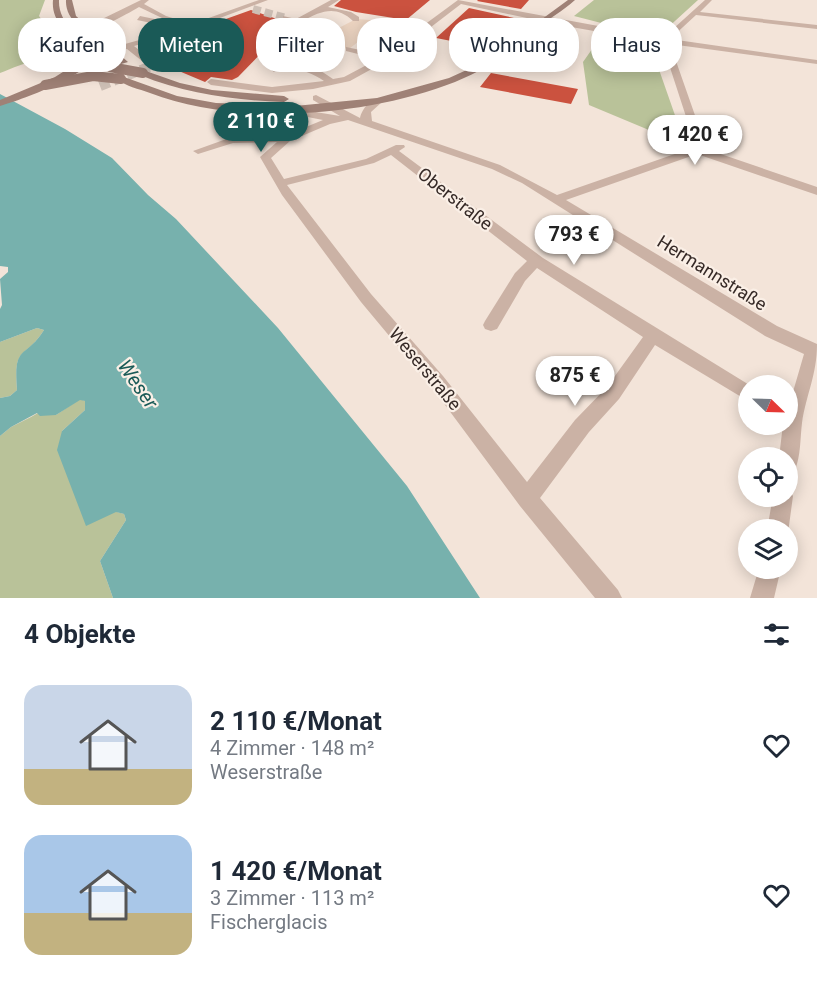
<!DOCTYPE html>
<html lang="de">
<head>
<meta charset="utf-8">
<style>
	body { margin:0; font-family:Roboto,sans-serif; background:#f2f2f3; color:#1f2937; height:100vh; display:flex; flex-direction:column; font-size:22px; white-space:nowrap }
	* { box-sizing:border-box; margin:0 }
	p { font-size:20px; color:#747a83 }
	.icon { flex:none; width:33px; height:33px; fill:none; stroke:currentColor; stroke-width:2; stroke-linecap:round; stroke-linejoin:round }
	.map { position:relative; height:598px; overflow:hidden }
	.panel { display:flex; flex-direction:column; background:#fff; flex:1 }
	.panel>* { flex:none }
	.hud { position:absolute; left:18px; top:18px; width:782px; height:54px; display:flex; gap:12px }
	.needle { width:39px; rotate:113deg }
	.buttons { position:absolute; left:738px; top:375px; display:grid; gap:12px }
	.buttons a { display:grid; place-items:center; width:60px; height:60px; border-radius:50%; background:#fff; box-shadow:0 3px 15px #0003; font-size:30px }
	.price { position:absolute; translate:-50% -51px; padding:0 14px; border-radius:21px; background:#fff; color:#222; font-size:20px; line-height:39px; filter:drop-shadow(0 2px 3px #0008) }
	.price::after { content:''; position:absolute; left:50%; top:36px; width:18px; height:14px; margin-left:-9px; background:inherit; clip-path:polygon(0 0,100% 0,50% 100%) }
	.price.current { background:#1a5a57; color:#fff }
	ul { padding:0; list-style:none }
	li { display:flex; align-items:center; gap:18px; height:150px; padding:0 24px }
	li span { display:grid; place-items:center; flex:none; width:168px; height:120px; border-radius:18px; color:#555 }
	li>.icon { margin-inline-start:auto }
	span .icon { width:72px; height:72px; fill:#fffc; stroke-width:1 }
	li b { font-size:26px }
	h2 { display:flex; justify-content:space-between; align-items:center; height:72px; padding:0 24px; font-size:26px }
	.chip { padding:0 21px; border-radius:24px; background:#fff; box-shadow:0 3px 15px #0003; font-size:21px; line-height:54px }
	.chip.current { background:#1a5a57; color:#fff }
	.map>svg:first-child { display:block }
	.green { fill:#b9c299 }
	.plaza { fill:#ebd3c0 }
	.water { fill:#77b1ad }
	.building { fill:#cb523f }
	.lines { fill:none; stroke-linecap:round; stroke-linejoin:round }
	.street-tunnel-far1 { stroke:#cdbfb5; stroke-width:8; stroke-dasharray:8 4; stroke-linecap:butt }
	.street-tunnel { stroke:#cdbfb5; stroke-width:10; stroke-dasharray:10 4.5; stroke-linecap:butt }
	.street { fill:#cbb2a5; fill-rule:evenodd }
	.secondary { fill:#9f8176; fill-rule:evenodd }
	.secondary-bridge-far1 { stroke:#9f8176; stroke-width:8 }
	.secondary-bridge { stroke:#9f8176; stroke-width:10 }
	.labels { text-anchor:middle; stroke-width:4.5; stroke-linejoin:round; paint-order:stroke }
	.street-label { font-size:18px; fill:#362a27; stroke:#faefe6 }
	.water-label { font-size:20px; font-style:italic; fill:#1a5a57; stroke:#faefe6 }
</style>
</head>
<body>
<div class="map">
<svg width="817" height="598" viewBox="0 0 817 598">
	<rect width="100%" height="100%" fill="#f3e4d9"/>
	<!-- green -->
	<path class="green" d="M0,0H45L39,16L61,45L60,57L50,63C33,57 16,67 0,73Z
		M594,0H698L664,31L654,44L656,61L677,121L687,123L685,140L680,143L589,105L583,62L609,25L574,16Z
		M37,328L44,330C25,360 13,344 17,390L10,396L0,398V342Z
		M80,399L85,401V410L62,431L117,512L124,514L126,520L100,561L113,598H0V436L11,427L31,417L38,413L56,415Z"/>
	<!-- plaza -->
	<path class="plaza" d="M356,19L384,21L349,49L316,44L333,36L330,34L333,31Z"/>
	<!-- water -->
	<path class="water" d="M0,94L65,129L112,158L148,195L176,219L278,328L407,486L480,598H113L100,561L126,520L124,514L116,512L86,526L57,450L62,431L85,410V401L80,400L56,415L40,416L37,413L11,427L0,436V398L10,396L17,390C13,343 25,360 44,330L37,328L0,342V309L2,305L0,279L8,272V267L0,266Z"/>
	<!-- building -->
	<path class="building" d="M341,0H430L406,20L356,12L334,6Z
		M478,0H529L521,9L477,1Z
		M469,8L514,18L502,31L496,29L477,46L436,38Z
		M251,10L294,25L269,40L264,45L268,46L238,77L232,80L211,77L205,82L167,66L215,47L184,34Z
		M491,73L578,89L571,104L480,87Z"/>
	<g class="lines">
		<!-- street-tunnel-far1 -->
		<path class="street-tunnel-far1" d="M253,9L286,18
			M145,68L178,55"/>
		<!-- street-tunnel -->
		<path class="street-tunnel" d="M100,86L149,67"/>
		<!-- street -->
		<path class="street" d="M141,0H149L144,4L166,16L192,24L259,0H268L177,34L199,43L197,50L178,57L174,55L175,53L190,47L191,44L169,36L134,46L148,57V61H142L127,49L107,53V49L186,27L162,18L139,7C120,18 85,39 63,27L96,22Z
			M331,0H339L328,7L351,12L359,17V21H353C336,5 321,11 303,21L336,29V33L307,26L279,44L290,47L316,42H319V46L289,52L270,46V42L300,24L283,20V16L296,19Z
			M458,0L663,38L705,0H712L700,12L817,25V29L696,15L670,39L817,60V64L670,44L704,141L703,148L817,187V195L697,154L566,200L777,326L817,344C817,375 806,395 802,423C800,439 801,455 795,470L788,473V458H779L783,424H788V409L804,354L765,336L522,183L492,169L348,120L330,124L290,141L271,158L284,179L366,159L396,145H404L405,147L399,151L543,258L751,386H748V401L655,345L619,399L589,432L540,498L618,590L622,598H595L520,506L431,386L361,302L282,195L260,157L277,142L233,143L198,154L193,151L232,137L284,136L323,120L282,112L280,110L285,107L340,116L313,100V96L316,95L360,118C362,108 372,97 382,98V102L371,112L372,121L500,165L557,195L692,148L694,141L662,43L560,25L461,4L388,60L350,81L313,89L272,93L211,85L207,82L211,79L272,87L324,81C308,70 291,66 274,72L270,69L323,46L327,48L326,50L294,64L321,71L333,79L344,77L378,59L346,51V47L384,55L419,29L381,23V19L424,25ZM391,155L527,261L515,273L485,321L483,325L485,329L491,331L497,329L525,281L537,268L643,337L607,387L575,420L527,482L443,376L371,294L287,185L374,163Z
			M140,16L169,22L170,24L166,26L137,20Z
			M336,47L343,49L319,64L312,62Z
			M788,488L793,496L788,533V530H767L773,496H788Z
			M759,568H781L774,598H750Z"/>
		<!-- secondary -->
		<path class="secondary" d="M53,0H59C58,24 80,36 95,51L98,44C85,31 65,20 66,0H72L76,16L128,62L121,64L104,48C92,74 27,98 0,106V100L55,77L93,53L85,50C81,59 72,69 61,68V64L75,56L80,45C66,33 51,20 53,0Z
			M568,0H575C563,11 548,19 535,30C507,52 490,68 455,82C368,116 239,127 150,93C139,89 125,86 117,79L124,77L177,96L216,103L295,106L377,98L449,78L482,63Z
			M516,25L523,27L482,60H476V56Z
			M143,70L180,83L212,90L284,96L289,99L284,102C234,100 186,94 140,75V71Z"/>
		<!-- secondary-bridge-far1 -->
		<path class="secondary-bridge-far1" d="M106,66L118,68"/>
		<!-- secondary-bridge -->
		<path class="secondary-bridge" d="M110,67L143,73
			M45,85L93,76L121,79"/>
	</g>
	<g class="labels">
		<!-- street labels -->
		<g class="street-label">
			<text transform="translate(455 199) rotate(38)" y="6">Oberstraße</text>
			<text transform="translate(712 273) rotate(32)" y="6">Hermannstraße</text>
			<text transform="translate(425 369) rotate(50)" y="6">Weserstraße</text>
		</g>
		<!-- water labels -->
		<g class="water-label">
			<text transform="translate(138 384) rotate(56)" y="7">Weser</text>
		</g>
	</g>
</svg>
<div class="buttons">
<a><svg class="needle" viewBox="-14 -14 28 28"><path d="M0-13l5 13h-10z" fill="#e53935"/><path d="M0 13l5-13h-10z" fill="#747a83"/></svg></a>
<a><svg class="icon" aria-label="locate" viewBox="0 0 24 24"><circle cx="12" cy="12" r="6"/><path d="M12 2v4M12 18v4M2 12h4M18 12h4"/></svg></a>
<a><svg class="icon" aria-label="layers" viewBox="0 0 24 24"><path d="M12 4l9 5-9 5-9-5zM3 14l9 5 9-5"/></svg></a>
</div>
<b class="price current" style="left:261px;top:153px">2 110 €</b>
<b class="price" style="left:695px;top:166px">1 420 €</b>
<b class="price" style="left:574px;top:266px">793 €</b>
<b class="price" style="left:575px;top:407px">875 €</b>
<div class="hud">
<a class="chip">Kaufen</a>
<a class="chip current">Mieten</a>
<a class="chip">Filter</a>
<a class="chip">Neu</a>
<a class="chip">Wohnung</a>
<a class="chip">Haus</a>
</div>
</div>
<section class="panel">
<h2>4 Objekte<svg class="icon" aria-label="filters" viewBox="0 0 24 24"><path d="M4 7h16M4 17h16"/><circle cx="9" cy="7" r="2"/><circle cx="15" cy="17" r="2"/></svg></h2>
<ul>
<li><span style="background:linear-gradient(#c9d6e8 70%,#c2b280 0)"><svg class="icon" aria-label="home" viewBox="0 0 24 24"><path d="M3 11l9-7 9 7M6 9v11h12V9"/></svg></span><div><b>2 110 €/Monat</b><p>4 Zimmer · 148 m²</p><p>Weserstraße</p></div><svg class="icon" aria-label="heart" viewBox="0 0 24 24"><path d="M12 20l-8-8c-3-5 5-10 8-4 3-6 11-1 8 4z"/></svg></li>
<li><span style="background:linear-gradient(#a9c7e8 65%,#c2b280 0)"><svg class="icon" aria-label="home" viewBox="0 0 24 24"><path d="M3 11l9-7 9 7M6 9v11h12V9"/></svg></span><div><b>1 420 €/Monat</b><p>3 Zimmer · 113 m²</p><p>Fischerglacis</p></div><svg class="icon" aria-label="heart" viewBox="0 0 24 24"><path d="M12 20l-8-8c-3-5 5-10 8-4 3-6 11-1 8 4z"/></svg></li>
</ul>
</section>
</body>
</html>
